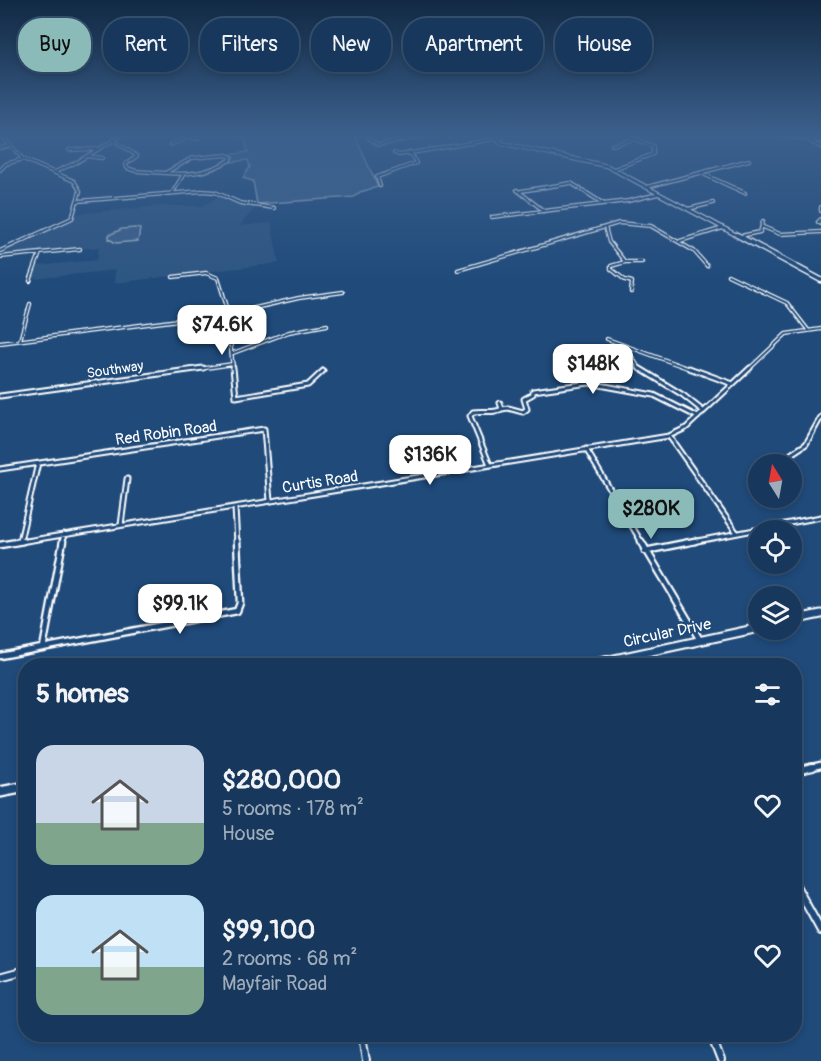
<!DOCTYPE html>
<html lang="en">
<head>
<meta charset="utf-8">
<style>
	body { margin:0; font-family:Pangolin,sans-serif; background:#244365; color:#f1f3f6; height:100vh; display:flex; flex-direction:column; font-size:22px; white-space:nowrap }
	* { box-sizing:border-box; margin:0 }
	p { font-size:20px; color:#9eacbb }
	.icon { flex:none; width:33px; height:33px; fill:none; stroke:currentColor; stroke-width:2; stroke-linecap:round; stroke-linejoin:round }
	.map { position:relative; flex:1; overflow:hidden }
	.details { position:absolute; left:18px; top:658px; width:784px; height:384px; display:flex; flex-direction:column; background:#17385c; border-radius:24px; box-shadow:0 3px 9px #0003,0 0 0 2px #365272 }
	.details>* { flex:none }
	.guide { position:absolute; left:18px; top:18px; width:786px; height:54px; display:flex; gap:12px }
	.needle { width:39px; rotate:349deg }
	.controls { position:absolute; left:748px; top:454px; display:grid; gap:12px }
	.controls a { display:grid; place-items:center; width:54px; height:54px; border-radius:50%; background:#17385c; box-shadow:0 3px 9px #0003,0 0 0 2px #365272; font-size:30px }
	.price { position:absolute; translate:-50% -51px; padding:0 14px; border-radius:12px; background:#fff; color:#222; font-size:20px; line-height:39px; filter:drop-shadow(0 2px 3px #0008) }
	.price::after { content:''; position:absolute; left:50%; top:36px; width:18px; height:14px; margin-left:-9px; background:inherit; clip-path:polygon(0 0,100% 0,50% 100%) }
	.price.selected { background:#8bbbb9; color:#111 }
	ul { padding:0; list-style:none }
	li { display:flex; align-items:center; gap:18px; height:150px; padding:0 18px }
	li span { display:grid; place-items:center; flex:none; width:168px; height:120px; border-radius:18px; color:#555 }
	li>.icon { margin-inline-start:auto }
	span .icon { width:72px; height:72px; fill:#fffc; stroke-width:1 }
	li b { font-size:26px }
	h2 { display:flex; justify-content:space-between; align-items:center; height:72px; padding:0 18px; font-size:26px }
	.pill { padding:0 21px; border-radius:24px; background:#17385c; box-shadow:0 3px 9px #0003,0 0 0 2px #365272; font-size:21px; line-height:54px }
	.pill.selected { background:#8bbbb9; color:#111 }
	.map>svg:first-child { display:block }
	.built { fill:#2e5683 }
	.green { fill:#3c618b; stroke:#9eb0c5; stroke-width:1.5 }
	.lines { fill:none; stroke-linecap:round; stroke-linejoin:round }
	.street-far3-casing { stroke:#fff; stroke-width:4.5 }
	.street-far2-casing { stroke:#fff; stroke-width:7 }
	.street-far1-casing { stroke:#fff; stroke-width:9 }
	.street-casing { stroke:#fff; stroke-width:10 }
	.secondary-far3-casing { stroke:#fff; stroke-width:5 }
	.secondary-far2-casing { stroke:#fff; stroke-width:7 }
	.secondary-far1-casing { stroke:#fff; stroke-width:11 }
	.secondary-casing { stroke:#fff; stroke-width:14 }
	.street-far3 { stroke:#1f4a7a; stroke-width:2 }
	.street-far2 { stroke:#1f4a7a; stroke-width:3 }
	.street-far1 { stroke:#1f4a7a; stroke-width:4.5 }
	.street { stroke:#1f4a7a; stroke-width:6 }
	.secondary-far3 { stroke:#1f4a7a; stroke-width:3 }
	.secondary-far2 { stroke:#1f4a7a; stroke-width:4 }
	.secondary-far1 { stroke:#1f4a7a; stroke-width:7 }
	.secondary { stroke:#1f4a7a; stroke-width:9 }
	.labels { text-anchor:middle; stroke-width:4.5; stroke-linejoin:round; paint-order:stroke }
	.far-street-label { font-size:14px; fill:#fff; stroke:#1f4a7a }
	.street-label { font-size:16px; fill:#fff; stroke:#1f4a7a }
</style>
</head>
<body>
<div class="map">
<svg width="821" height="1061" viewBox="0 0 821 1061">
	<rect width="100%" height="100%" fill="#1f4a7a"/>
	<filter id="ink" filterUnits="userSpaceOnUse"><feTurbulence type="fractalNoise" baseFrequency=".0167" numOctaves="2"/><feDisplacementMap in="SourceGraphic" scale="12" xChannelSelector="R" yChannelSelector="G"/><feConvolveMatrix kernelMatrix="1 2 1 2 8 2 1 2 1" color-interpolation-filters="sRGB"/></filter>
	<g filter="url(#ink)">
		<!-- built -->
		<path class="built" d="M221,195L235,202L257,206L239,226L271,223L279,263L114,283L115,270L33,279L37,266L97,260L99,247L1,256L3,249L70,220L75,214L160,206H202Z"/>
		<!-- green -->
		<path class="green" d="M232,134H354L378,187L360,192L354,197L257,204L253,181L243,178L250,167L248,160L231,162L233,157L229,155L248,152L245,139Z
			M135,228L140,229L138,241L116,243L109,239V235L122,229Z"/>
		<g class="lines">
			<!-- street-far3 casing -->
			<g class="street-far3-casing">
				<path id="street-far3" d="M0,134L23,159L74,181L80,191L72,218L0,251
					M180,134L198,139
					M372,134L369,138L378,145L436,134
					M767,134L820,141
					M635,139L639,134
					M113,140L137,156L126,164L127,168L136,171L165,173
					M811,142L821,147
					M170,145L190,137
					M612,145L635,139L653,146V154L614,169
					M0,148L10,146
					M69,150L97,149
					M394,153L399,155L501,138
					M227,155L231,157L230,160C209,173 189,175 165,173L192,158Z
					M87,156L102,158
					M0,170L6,164L23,159
					M55,172L77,162L124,134
					M701,173L745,193
					M380,186L377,177L416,163L410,152
					M647,187L749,160
					M517,190L544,211
					M521,191L571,183L604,204
					M173,192L183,175
					M78,201L202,191L215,192L240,203L274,208
					M821,207V211
					M688,209L713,203
					M492,217L628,201L658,194
					M821,219L818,222L821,224
					M605,227L609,242L625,262L611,266V269L625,280L632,282L631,292
					M763,227L780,234L821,232
					M740,236L760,232L763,221
					M680,241L723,228
					M0,257L80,249
					M625,262H642
					M458,270L619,223L651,226L694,251L707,266
					M728,275L787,303L808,330
					M173,277L206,273L218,278L227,307L233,370
					M30,281L40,253
					M607,339L693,370
					M20,340L30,304
					M0,343L233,313L299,298L343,292
					M626,347L640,370
					M233,353L289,332L327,325
					M192,370L233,364
					M748,370L786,334L821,329"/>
			</g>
			<!-- street-far2 casing -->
			<g class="street-far2-casing">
				<path id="street-far2" d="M233,368L236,397L308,385L323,371
					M639,368L683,395L703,411
					M689,368L733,384
					M0,396L203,368
					M502,409L508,408L523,412L527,409L524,399L533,394V391L589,383L654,395L698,417
					M669,436L737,533
					M586,449L642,543
					M490,465L470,416L473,412C482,410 494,414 502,409L500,403
					M792,465L791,454L806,444L821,417
					M0,469L264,429L270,501
					M235,508L237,543
					M121,525L127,479
					M20,541L38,463
					M14,543L669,436L686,428L750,368
					M62,543L64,534
					M687,543L821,517"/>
			</g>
			<!-- street-far1 casing -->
			<g class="street-far1-casing">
				<path id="street-far1" d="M641,541L700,640
					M0,545L23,541
					M645,551L695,541
					M43,648L63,541
					M0,656L237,611L240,603L237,541
					M807,768L821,765"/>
			</g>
			<!-- street casing -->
			<g class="street-casing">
				<path id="street" d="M795,771L813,767
					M795,884L821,931
					M0,977L26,970
					M362,1035L366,1061
					M711,1035L721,1061"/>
			</g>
			<!-- secondary-far3 casing -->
			<g class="secondary-far3-casing">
				<path id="secondary-far3" d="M504,134L499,141L502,143L607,166L740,237"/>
			</g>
			<!-- secondary-far2 casing -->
			<g class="secondary-far2-casing">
				<path id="secondary-far2" d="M737,235L821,280"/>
			</g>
			<!-- secondary-far1 casing -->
			<g class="secondary-far1-casing">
				<path id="secondary-far1" d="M792,620L821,614
					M582,666L759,628"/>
			</g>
			<!-- secondary casing -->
			<g class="secondary-casing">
				<path id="secondary" d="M0,792L26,787"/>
			</g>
			<!-- street-far3 -->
			<use href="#street-far3" class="street-far3"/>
			<!-- street-far2 -->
			<use href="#street-far2" class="street-far2"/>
			<!-- street-far1 -->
			<use href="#street-far1" class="street-far1"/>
			<!-- street -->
			<use href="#street" class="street"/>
			<!-- secondary-far3 -->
			<use href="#secondary-far3" class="secondary-far3"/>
			<!-- secondary-far2 -->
			<use href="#secondary-far2" class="secondary-far2"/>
			<!-- secondary-far1 -->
			<use href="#secondary-far1" class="secondary-far1"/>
			<!-- secondary -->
			<use href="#secondary" class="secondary"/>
		</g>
	</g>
	<!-- sky -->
	<linearGradient id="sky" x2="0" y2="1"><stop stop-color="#112943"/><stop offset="0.48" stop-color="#3c608d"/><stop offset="1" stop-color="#3c608d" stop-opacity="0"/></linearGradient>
	<rect width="821" height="282" fill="url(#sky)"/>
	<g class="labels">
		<!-- far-street labels -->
		<g class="far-street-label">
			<text transform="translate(115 369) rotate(-8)" y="5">Southway</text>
		</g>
		<!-- street labels -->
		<g class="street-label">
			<text transform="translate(166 432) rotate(-8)" y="6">Red Robin Road</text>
			<text transform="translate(320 481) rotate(-9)" y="6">Curtis Road</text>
			<text transform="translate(667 632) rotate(-12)" y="6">Circular Drive</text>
		</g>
	</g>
</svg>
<div class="controls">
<a><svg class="needle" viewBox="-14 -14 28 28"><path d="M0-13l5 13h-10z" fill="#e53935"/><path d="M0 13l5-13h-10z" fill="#9eacbb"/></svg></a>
<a><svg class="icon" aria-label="locate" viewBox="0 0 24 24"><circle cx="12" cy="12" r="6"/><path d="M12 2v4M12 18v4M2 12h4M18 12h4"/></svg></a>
<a><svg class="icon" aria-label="layers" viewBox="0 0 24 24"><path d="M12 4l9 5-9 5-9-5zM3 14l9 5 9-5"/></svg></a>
</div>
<b class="price" style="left:222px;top:356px">$74.6K</b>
<b class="price" style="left:593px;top:395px">$148K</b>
<b class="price" style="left:430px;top:486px">$136K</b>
<b class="price selected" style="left:651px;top:540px">$280K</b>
<b class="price" style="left:180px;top:635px">$99.1K</b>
<div class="guide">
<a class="pill selected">Buy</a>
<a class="pill">Rent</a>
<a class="pill">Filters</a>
<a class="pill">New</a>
<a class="pill">Apartment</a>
<a class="pill">House</a>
</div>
<section class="details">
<h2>5 homes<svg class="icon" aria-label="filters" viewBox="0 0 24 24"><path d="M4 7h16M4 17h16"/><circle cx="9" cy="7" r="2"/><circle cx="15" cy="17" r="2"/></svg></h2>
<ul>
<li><span style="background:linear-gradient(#c9d6e8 65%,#7fa58c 0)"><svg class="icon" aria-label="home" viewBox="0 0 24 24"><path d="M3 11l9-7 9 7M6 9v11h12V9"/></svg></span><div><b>$280,000</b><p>5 rooms · 178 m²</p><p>House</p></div><svg class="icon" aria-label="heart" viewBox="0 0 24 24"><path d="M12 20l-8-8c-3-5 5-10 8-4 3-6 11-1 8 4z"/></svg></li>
<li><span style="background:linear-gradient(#bfe0f5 60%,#7fa58c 0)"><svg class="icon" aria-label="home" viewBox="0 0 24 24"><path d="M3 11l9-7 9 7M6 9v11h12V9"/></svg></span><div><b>$99,100</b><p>2 rooms · 68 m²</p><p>Mayfair Road</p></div><svg class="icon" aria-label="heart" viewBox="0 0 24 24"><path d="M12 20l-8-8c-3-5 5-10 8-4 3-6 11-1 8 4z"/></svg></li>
</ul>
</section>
</div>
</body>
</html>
